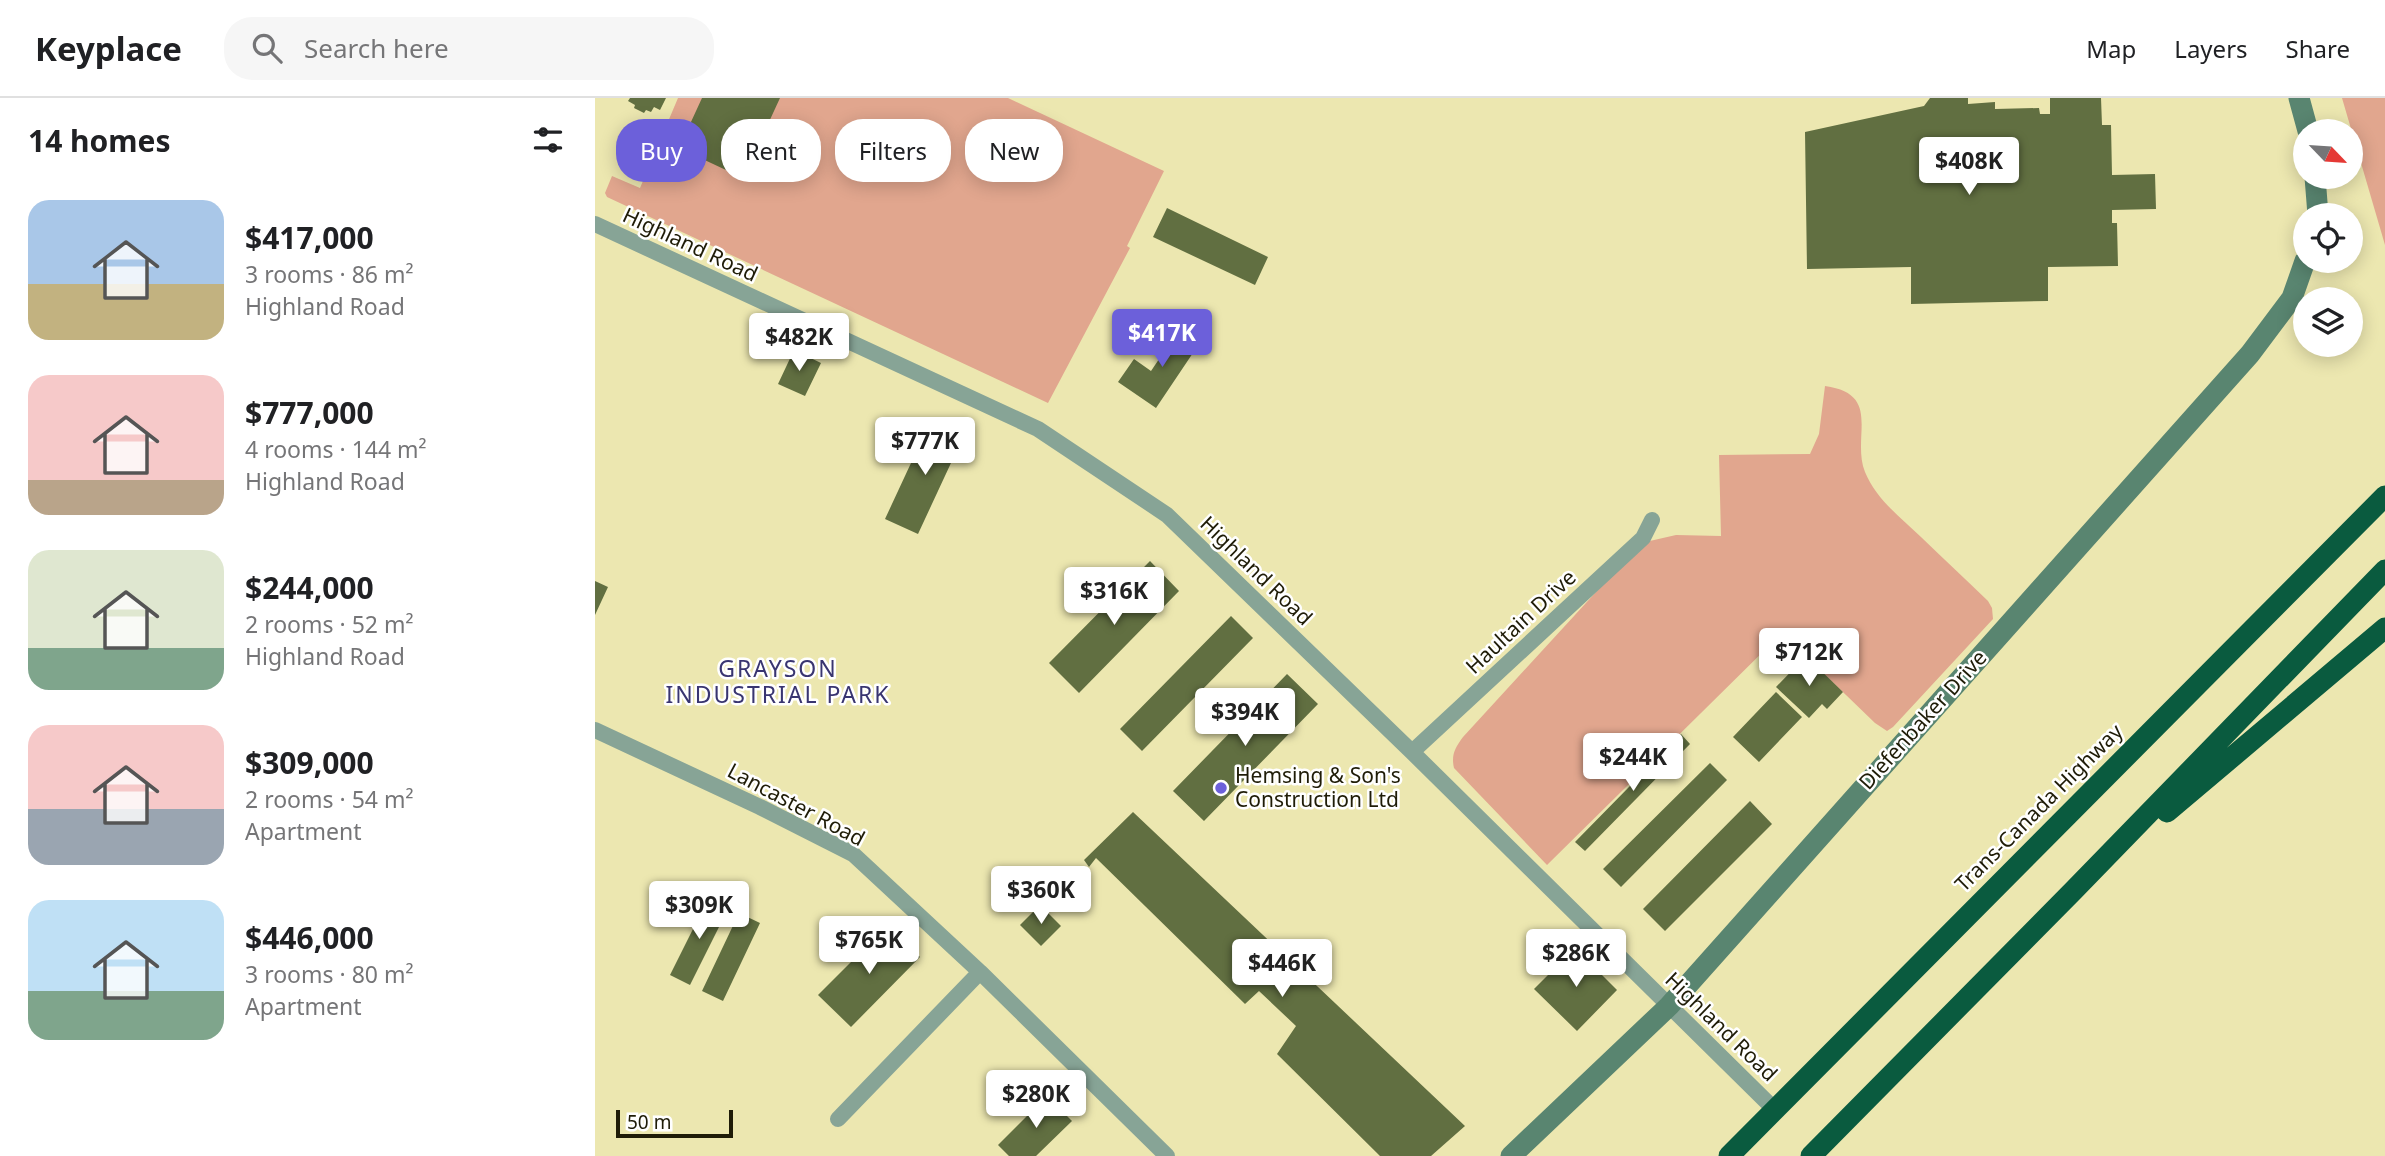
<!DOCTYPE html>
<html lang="en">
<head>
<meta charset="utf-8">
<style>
	body { margin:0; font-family:"Noto Sans",sans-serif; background:#f6f6f6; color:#202124; height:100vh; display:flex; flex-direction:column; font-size:26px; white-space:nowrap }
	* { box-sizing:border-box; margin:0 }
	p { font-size:23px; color:#757577 }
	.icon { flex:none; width:38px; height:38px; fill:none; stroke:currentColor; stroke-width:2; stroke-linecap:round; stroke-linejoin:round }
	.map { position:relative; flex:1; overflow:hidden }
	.sheet { display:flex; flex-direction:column; background:#fff; width:595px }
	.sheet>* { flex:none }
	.guide { position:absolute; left:21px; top:21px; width:665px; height:63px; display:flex; gap:14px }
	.needle { width:46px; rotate:115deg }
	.tools { position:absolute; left:1698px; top:21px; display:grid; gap:14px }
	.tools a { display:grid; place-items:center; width:70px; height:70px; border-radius:50%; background:#fff; box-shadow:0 4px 18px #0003; font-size:35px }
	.scale { position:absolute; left:21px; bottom:18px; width:117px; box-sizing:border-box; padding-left:7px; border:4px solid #1f1c07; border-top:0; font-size:19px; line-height:24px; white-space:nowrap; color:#1f1c07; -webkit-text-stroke:5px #fff; paint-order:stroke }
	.price { position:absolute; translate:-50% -60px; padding:0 16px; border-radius:7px; background:#fff; color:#222; font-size:23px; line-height:46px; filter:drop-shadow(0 2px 4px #0008) }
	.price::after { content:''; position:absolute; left:50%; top:42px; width:21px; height:16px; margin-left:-10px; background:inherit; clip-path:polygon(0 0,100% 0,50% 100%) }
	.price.active { background:#6c60da; color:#fff }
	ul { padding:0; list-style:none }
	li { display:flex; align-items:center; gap:21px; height:175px; padding:0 28px }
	li span { display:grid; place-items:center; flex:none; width:196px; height:140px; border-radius:21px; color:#555 }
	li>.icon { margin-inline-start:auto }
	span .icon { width:84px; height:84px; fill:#fffc; stroke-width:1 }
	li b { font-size:30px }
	h2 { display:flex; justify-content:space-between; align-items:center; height:84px; padding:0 28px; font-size:30px }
	.chip { padding:0 24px; border-radius:28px; background:#fff; box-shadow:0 4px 18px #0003; font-size:24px; line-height:63px }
	.chip.active { background:#6c60da; color:#fff }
	header { display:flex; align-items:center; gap:42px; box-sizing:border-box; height:98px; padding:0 35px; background:#fff; border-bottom:2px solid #e0e0e0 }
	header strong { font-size:33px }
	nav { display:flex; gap:38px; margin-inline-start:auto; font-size:24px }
	.search { width:490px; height:63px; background:#f6f6f6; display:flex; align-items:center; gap:18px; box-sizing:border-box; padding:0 24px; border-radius:28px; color:#757577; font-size:26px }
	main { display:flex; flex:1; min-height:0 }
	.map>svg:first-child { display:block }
	.green { fill:#e1a68e }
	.building { fill:#616f41 }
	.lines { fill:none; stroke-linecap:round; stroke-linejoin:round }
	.street { stroke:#87a496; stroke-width:16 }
	.secondary { stroke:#598570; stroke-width:21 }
	.highway { stroke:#0a5b3f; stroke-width:21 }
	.poi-dot { fill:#6c60da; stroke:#fff; stroke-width:2.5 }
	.labels { text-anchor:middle; stroke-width:5; stroke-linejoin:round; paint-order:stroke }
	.street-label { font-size:21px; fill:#1f1c07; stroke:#fff }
	.poi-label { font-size:21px; fill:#1f1c07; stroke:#fff; text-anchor:start }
	.neighbourhood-label { font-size:23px; letter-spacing:2px; fill:#393570; stroke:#fff }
</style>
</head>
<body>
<header>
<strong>Keyplace</strong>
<div class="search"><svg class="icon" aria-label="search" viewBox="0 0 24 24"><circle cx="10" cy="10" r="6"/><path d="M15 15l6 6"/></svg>Search here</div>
<nav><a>Map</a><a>Layers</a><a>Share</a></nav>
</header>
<main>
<section class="sheet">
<h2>14 homes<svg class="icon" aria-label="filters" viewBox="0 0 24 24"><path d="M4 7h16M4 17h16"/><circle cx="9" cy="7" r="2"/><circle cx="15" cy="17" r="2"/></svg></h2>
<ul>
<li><span style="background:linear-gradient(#a9c7e8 60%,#c2b280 0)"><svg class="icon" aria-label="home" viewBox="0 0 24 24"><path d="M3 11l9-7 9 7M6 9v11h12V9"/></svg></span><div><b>$417,000</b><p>3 rooms · 86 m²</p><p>Highland Road</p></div></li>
<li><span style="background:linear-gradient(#f6c9c9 75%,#b9a48a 0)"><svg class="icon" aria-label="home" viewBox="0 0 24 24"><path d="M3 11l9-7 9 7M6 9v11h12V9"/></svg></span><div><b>$777,000</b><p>4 rooms · 144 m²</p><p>Highland Road</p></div></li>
<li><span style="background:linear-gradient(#dfe7d0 70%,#7fa58c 0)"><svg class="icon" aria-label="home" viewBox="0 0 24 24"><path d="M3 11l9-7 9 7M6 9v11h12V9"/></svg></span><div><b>$244,000</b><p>2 rooms · 52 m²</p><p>Highland Road</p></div></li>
<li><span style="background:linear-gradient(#f6c9c9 60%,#9aa5b1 0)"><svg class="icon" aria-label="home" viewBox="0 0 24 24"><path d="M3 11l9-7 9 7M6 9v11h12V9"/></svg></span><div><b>$309,000</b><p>2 rooms · 54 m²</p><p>Apartment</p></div></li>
<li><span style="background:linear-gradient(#bfe0f5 65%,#7fa58c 0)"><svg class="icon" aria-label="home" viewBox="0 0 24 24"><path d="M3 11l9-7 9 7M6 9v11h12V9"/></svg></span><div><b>$446,000</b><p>3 rooms · 80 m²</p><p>Apartment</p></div></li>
</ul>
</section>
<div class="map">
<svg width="1790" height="1058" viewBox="0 0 1790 1058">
	<rect width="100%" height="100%" fill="#ece7b0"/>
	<!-- green -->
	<path class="green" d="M83,0H413L569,73L532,148L535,150L453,305L12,99L10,95L17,78L45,90Z
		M1747,0H1790V147Z
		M1230,288C1288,296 1256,339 1270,374C1281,401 1306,420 1326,439C1348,460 1371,482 1393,503L1397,510L1398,521L1298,629L1292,633L1280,625L1193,541L1189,538L1182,540L952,767L859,670C856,657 860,650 868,639L1046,445L1081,437L1126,438L1124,357L1215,356L1224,336Z"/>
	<!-- building -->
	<path class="building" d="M35,0H71L65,12L59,9L56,14L51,12L49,15L39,10L40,7L33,3Z
		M107,0H185L148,80L84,50Z
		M1335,0H1373V6L1400,4V11L1444,10L1445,16H1455V0H1506L1507,27H1516L1517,77L1560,76L1561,111L1517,112V125H1522L1523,168L1453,169V203L1316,206V169L1212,171L1210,34L1329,8Z
		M572,110L673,159L660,187L558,139Z
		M587,227L608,240L561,310L523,284L539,261L556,273Z
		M199,252L226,265L210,298L183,286Z
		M336,322L369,337L323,436L290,421Z
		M555,463L584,493L484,595L454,565Z
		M0,483L13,489L0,517Z
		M636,518L658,540L547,653L525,631Z
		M1211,558L1248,594L1232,611L1227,606L1214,620L1181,589Z
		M692,576L723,606L609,723L578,693Z
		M1181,594L1207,619L1164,664L1138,639Z
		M1086,636L1095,646L990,753L980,744Z
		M1115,665L1132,682L1026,789L1008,771Z
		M1155,703L1177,726L1070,833L1048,811Z
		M538,714L870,1028L836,1058H785L682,956L701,928L664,893L650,906L501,760L494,769L489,762Z
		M114,799L134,809L95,887L75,877Z
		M445,807L466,828L446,848L425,827Z
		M144,815L165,825L128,903L107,893Z
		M293,827L325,859L256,929L223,897Z
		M980,850L1022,892L982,933L939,891Z
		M452,998L477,1023L441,1058H414L403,1047Z"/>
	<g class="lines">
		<!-- street -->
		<path class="street" d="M0,126L443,331L572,417L817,654L1179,1011
			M0,632L165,709L258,756L385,874L572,1058
			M817,654L1048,440L1057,422
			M243,1021L385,874"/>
		<!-- secondary -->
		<path class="secondary" d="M1704,0L1713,33
			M1720,79L1723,117
			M916,1058L1074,908L1655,256L1697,200L1710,163"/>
		<!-- highway -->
		<path class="highway" d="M1572,714L1790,530
			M1134,1058L1790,398
			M1216,1058L1479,792L1790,472"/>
	</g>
	<!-- markers -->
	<circle class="poi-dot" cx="626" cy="690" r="7"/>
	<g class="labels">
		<!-- street labels -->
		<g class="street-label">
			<text transform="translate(95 147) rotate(25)" y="7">Highland Road</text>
			<text transform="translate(661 473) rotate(44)" y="7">Highland Road</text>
			<text transform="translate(926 524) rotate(-43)" y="7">Haultain Drive</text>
			<text transform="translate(1328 622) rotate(-48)" y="7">Diefenbaker Drive</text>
			<text transform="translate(201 707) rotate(28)" y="7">Lancaster Road</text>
			<text transform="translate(1444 710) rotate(-45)" y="7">Trans-Canada Highway</text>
			<text transform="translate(1126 929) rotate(44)" y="7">Highland Road</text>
		</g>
		<!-- poi labels -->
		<g class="poi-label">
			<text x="640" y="685">Hemsing &amp; Son's<tspan x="640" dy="24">Construction Ltd</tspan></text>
		</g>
		<!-- neighbourhood labels -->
		<g class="neighbourhood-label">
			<text x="183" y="579">GRAYSON<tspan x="183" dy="26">INDUSTRIAL PARK</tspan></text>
		</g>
	</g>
</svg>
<div class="tools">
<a><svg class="needle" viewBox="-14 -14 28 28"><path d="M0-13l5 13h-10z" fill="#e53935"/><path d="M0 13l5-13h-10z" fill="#757577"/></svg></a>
<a><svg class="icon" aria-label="locate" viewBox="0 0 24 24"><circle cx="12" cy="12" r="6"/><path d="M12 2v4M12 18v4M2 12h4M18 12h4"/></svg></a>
<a><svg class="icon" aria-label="layers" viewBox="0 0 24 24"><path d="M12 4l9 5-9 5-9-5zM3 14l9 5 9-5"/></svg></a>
</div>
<div class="scale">50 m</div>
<b class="price" style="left:1374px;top:99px">$408K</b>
<b class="price active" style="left:567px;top:271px">$417K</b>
<b class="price" style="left:204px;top:275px">$482K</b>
<b class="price" style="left:330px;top:379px">$777K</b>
<b class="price" style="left:519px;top:529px">$316K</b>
<b class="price" style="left:1214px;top:590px">$712K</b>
<b class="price" style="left:650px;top:650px">$394K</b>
<b class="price" style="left:1038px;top:695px">$244K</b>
<b class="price" style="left:446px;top:828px">$360K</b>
<b class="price" style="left:104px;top:843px">$309K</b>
<b class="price" style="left:274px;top:878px">$765K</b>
<b class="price" style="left:981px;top:891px">$286K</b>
<b class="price" style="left:687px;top:901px">$446K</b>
<b class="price" style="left:441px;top:1032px">$280K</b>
<div class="guide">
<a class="chip active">Buy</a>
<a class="chip">Rent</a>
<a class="chip">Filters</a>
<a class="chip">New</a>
</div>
</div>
</main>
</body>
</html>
